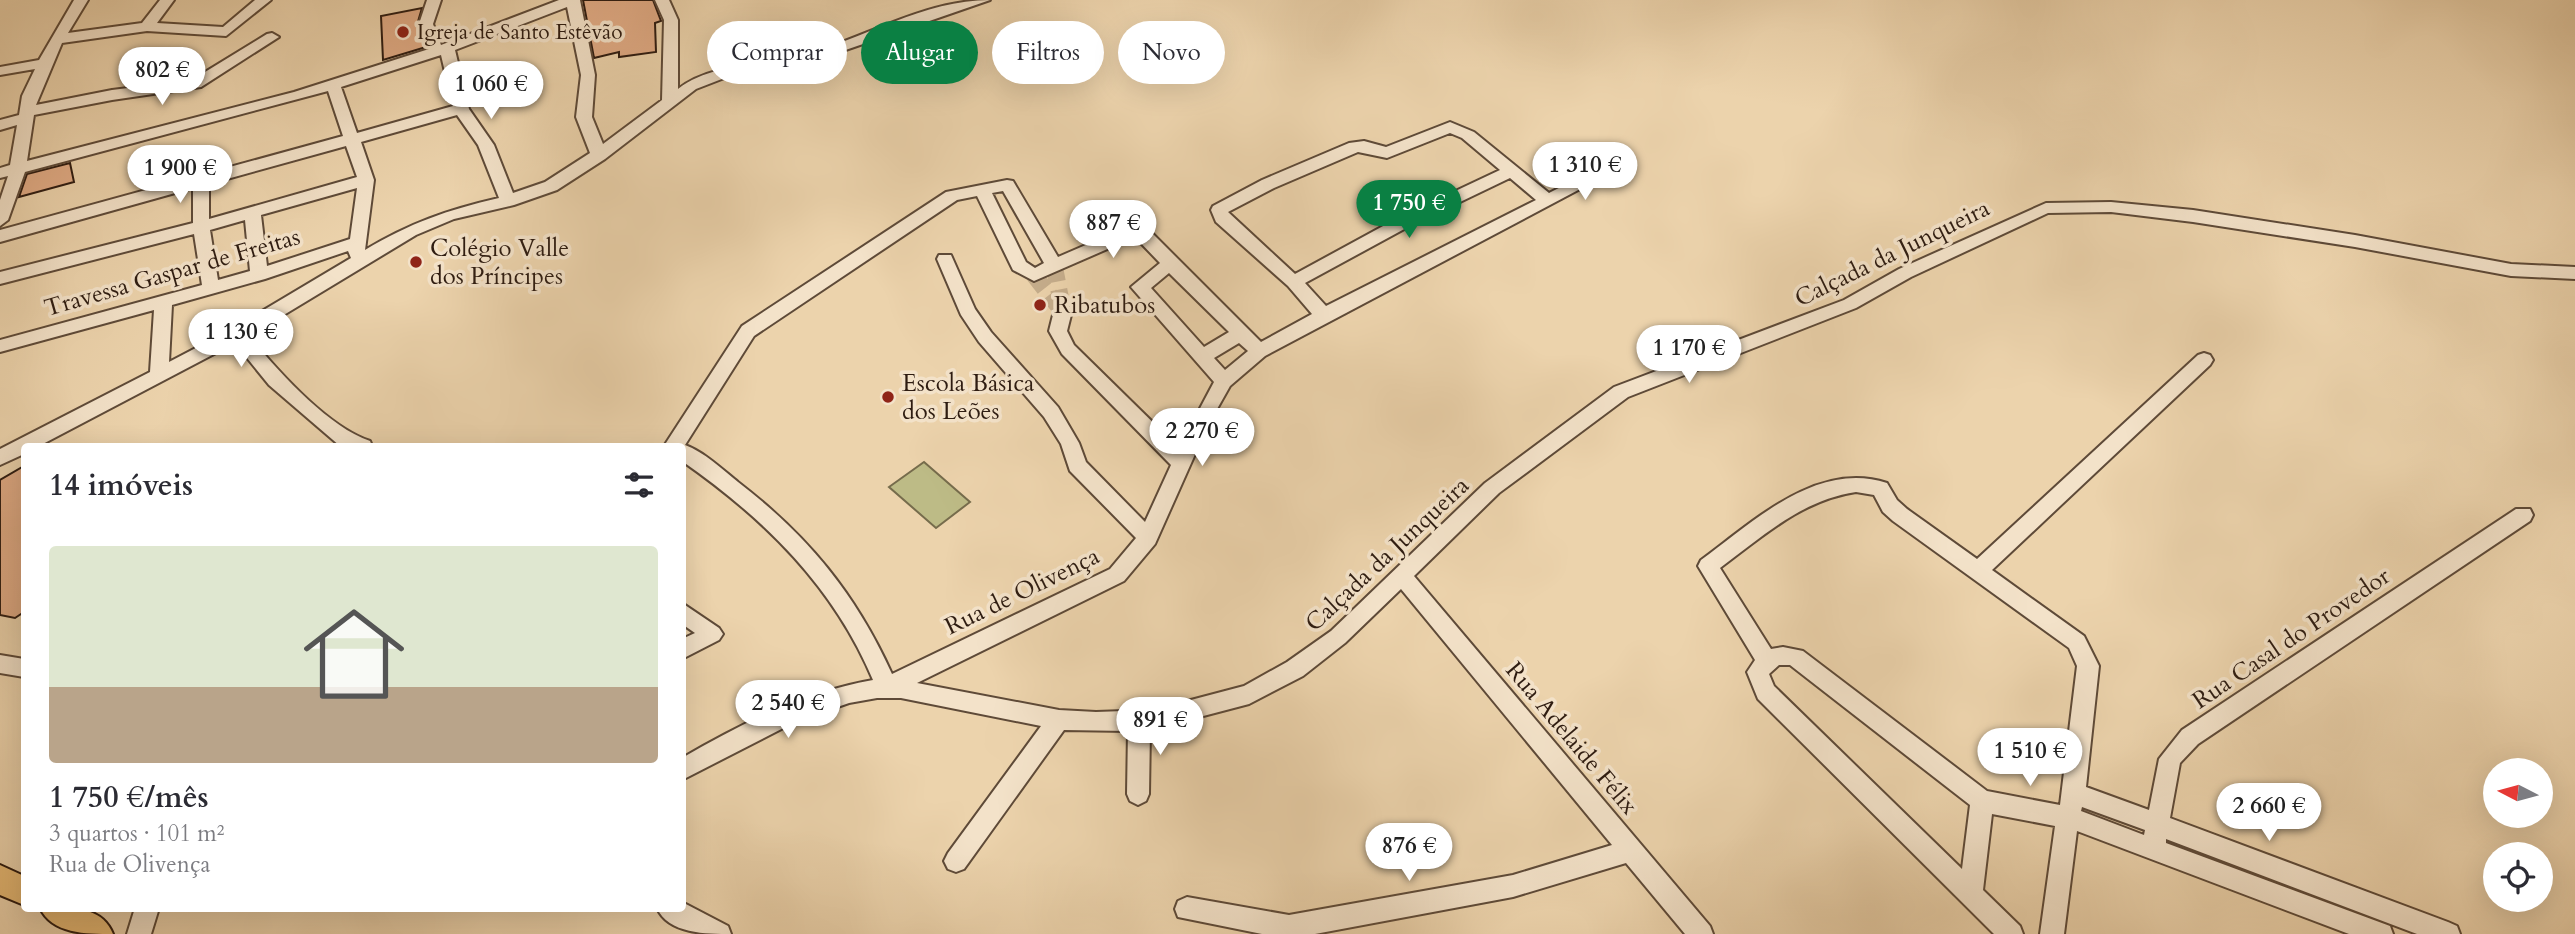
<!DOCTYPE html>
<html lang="pt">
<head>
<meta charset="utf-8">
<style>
	body { margin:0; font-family:Cardo,serif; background:#f2f2f3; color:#2b2b33; height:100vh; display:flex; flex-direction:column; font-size:26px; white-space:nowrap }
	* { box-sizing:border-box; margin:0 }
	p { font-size:23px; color:#7c7c81 }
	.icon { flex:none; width:38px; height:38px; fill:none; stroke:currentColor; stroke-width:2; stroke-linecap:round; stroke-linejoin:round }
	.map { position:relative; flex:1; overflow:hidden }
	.details { position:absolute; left:21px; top:443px; width:665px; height:469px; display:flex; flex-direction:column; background:#fff; border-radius:7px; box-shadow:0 7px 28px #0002 }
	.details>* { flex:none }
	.guide { position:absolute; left:707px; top:21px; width:665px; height:63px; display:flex; gap:14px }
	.needle { width:46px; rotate:276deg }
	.tools { position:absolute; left:2483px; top:758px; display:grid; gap:14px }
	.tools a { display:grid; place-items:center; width:70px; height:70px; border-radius:50%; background:#fff; box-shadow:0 7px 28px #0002; font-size:35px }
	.price { position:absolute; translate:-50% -60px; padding:0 16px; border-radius:24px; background:#fff; color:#222; font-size:23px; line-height:46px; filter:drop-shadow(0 2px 4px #0008) }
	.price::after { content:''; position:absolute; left:50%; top:42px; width:21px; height:16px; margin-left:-10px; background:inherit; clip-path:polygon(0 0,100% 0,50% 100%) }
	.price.active { background:#0b8043; color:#fff }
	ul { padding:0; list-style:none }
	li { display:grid; align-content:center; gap:14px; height:371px; padding:0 28px }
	li span { display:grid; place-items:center; height:217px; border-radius:7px; color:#555 }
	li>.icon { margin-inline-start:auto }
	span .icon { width:126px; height:126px; fill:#fffc; stroke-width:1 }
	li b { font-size:30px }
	h2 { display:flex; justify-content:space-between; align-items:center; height:84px; padding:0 28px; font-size:30px }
	.pill { padding:0 24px; border-radius:32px; background:#fff; box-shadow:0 7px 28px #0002; font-size:24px; line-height:63px }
	.pill.active { background:#0b8043; color:#fff }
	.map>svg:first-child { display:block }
	.green { fill:#bdbb86; stroke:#766c4c; stroke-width:2 }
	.building { fill:#e0ab85; stroke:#2e1c11; stroke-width:2 }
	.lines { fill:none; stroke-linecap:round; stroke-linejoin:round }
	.minor-tunnel { stroke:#c6ae8d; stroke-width:17; stroke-dasharray:17 8; stroke-linecap:butt }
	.minor-casing { stroke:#5e4a38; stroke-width:4 }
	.major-casing { stroke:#2e1c11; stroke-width:4 }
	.minor { fill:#f3e2c9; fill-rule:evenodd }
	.major { fill:#e6ba76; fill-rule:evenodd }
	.poi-dot { fill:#8f2418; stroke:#f3e2c9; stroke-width:2.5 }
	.labels { text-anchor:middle; stroke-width:7; stroke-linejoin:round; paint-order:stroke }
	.far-poi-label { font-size:21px; fill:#2e1c11; stroke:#f3e2c9; text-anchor:start }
	.poi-label { font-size:24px; fill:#2e1c11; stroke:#f3e2c9; text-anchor:start }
	.street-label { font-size:24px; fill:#2e1c11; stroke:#f3e2c9 }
</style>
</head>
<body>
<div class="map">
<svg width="2575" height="934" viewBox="0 0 2575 934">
	<rect width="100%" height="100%" fill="#ecd3ac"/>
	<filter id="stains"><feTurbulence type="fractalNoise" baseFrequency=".00286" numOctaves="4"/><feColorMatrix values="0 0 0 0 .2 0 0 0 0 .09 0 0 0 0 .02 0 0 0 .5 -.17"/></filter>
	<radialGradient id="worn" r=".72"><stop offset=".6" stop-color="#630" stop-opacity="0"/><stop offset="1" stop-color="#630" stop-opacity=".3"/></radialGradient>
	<!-- green -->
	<path class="green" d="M924,462L970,502L936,528L889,487Z"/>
	<!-- building -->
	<path class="building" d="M583,0H653L661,21L655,23L656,52L619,57V52L594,58Z
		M422,8L417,25L426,47L383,60L381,16Z
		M70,163L74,182L19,197L27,174Z
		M24,466V612L15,618L0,615V480Z"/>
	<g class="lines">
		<!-- minor-tunnel -->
		<path class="minor-tunnel" d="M1054,265L1063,311
			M1034,275L1059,307"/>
		<!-- minor casing -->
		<g class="minor-casing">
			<path id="minor" d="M74,0H88L68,33L142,23L160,0H174L157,23L223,27L255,0H271L226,36L147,31L62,43L36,105L112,90L192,80L267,34L272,33L279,37L201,87L112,100L34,115L27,161L294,92L429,49L419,24L427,0H441L433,24L441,45L559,0H580L595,75L592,117L603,144L662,100L664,20L655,0H669L678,20V89C713,62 760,67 801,56C863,39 924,0 990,0L808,63L727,77L696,89L605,159L557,190L514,205L454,219L416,235L249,336C277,370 328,427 370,441L372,446H340L269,385L235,343L39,446H24V454L0,465V449L150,372L154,310L0,352V340L202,285L194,234L0,284V272L193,223V188L0,242V230L343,136L328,91L25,172L8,220L0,226V200L8,176L0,178V168L10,165L17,125L0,130V120L19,115L22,96L35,69L0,75V67L39,60ZM567,7L581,75L576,117L590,153L545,182L513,193L494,145L469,109L455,50ZM441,55L453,106L357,133L341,87ZM457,115L478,145L499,198C447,210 410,223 365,250L374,180L361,142ZM346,146L357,177L209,219V184ZM357,188L350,239L267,266L261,215ZM245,220L250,271L218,280L210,230ZM348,251L351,258L232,329L169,362L172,305L265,279Z
				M1450,122L1474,132L1549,193L1600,167H1612L1614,171L1265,356L1230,386L1208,425L1155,544L1124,581L917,683L1059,710L1096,712L1153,710L1244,686L1287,662L1331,631L1485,483L1614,387L1844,300L1899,269L2046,203L2111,202L2193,210L2355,235L2511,264L2575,267V279L2511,276L2355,247L2193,222L2111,212L2048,213L1911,277L1856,308L1628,397L1499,493L1414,576L1710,926L1713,934H1685L1626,863L1513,897L1315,934H1262L1178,917L1175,909L1178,901L1187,897L1289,915L1513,875L1612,845L1401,589L1345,643L1303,676L1249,704L1150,730L1149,794L1146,801L1138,805L1130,801L1127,794L1128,731L1064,730L964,869L956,872L948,869L944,861L948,853L1041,726L901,698H877L849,703L797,721L682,780V758C742,723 805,692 873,680C834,587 765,519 682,461V446H664L742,326L946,192L1007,180L1013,181L1058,257L1132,225H1144L1261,342L1312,314L1288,286L1216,222L1211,210L1213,206L1262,180L1349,143L1364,141L1386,147ZM1450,133L1462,138L1500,170L1396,219L1295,274L1228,212L1274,188L1358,152L1387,158ZM1510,178L1536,200L1326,306L1305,283L1408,227ZM1003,191L1044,263L1035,268L1026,262L992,193ZM977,196L1013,270L1034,281L1135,237L1160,263L1131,287L1214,382L1179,448L1074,345L1067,331L1072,311L1069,307L1063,305L1054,311L1049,331L1062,354L1171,465L1145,522L1086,462L1079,443L1058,407L991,332L975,309L951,255H939L937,259L961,315L979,342L1044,417L1061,444L1070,471L1136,538L1110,569L892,674C855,593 808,536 738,482C722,469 704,452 685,445L754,336L957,200ZM1169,273L1229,332L1204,347L1151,288ZM1239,343L1248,351L1225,370L1214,358Z
				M2204,353L2210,355L2213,360L2210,365L1992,570L2084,636L2099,666L2086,787L2149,810L2159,759L2182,730L2516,509H2530L2533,515L2530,521L2198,744L2180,763L2170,818L2448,922L2457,926L2460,934H2417L2166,839V843L2390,926L2393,934H2349L2077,831L2064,934H2040L2055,826L1992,814L1983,890L2020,926L2023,934H1994L1758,699L1747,672L1755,660L1698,566L1701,560C1753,522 1817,460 1887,483L1897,500L1907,509L1977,559L2198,355ZM1856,492L1874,495L1883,512L1893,521L2069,648L2077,666L2060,805L1987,791L1803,651L1783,647L1771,649L1720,568C1763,536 1802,500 1856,492ZM1779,665H1790L1970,805L1962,869L1774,686L1769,674ZM2082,807L2145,830L2144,835L2081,811Z
				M682,603L719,628L723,634L719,640L682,659V639L695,633L682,624Z
				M0,655L24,659V677L0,673Z
				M682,902L728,926L731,934C707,934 668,934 657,908H682Z
				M135,908H159L151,934H127Z"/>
		</g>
		<!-- major casing -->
		<g class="major-casing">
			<path id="major" d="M0,865L24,876V905L0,895Z
				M40,908C67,908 101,904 113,934C86,934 52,934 40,908Z"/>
		</g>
		<!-- minor -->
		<use href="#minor" class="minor"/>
		<!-- major -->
		<use href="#major" class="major"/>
	</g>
	<!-- markers -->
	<g class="poi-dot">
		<circle cx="403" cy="32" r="7"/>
		<circle cx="416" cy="262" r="7"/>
		<circle cx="1040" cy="305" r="7"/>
		<circle cx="888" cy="397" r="7"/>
	</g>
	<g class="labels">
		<!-- far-poi labels -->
		<g class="far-poi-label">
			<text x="417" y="39">Igreja de Santo Estêvão</text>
		</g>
		<!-- poi labels -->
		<g class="poi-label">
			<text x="430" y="256">Colégio Valle<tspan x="430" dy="28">dos Príncipes</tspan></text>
			<text x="1054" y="313">Ribatubos</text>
			<text x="902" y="391">Escola Básica<tspan x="902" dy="28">dos Leões</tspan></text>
		</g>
		<!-- street labels -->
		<g class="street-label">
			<text transform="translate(1892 253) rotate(-26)" y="8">Calçada da Junqueira</text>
			<text transform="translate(172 272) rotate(-16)" y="8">Travessa Gaspar de Freitas</text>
			<text transform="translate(1387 554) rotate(-43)" y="8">Calçada da Junqueira</text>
			<text transform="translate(1022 591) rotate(-26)" y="8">Rua de Olivença</text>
			<text transform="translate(2291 638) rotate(-34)" y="8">Rua Casal do Provedor</text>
			<text transform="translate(1572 738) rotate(50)" y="8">Rua Adelaide Félix</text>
		</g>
	</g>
	<rect width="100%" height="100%" filter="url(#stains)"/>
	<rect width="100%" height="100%" fill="url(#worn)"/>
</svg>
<div class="tools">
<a><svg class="needle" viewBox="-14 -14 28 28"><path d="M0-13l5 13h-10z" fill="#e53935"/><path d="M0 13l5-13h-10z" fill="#7c7c81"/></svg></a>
<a><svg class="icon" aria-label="locate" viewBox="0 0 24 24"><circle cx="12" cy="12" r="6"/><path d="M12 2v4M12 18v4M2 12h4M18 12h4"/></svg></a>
</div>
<b class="price" style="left:162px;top:107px">802 €</b>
<b class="price" style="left:491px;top:121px">1 060 €</b>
<b class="price" style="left:1585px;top:202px">1 310 €</b>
<b class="price" style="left:180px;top:205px">1 900 €</b>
<b class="price active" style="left:1409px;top:240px">1 750 €</b>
<b class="price" style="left:1113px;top:260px">887 €</b>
<b class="price" style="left:241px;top:369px">1 130 €</b>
<b class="price" style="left:1689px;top:385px">1 170 €</b>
<b class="price" style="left:1202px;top:468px">2 270 €</b>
<b class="price" style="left:788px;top:740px">2 540 €</b>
<b class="price" style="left:1160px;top:757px">891 €</b>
<b class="price" style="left:2030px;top:788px">1 510 €</b>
<b class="price" style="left:2269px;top:843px">2 660 €</b>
<b class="price" style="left:1409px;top:883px">876 €</b>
<div class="guide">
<a class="pill">Comprar</a>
<a class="pill active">Alugar</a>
<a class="pill">Filtros</a>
<a class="pill">Novo</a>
</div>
<section class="details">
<h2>14 imóveis<svg class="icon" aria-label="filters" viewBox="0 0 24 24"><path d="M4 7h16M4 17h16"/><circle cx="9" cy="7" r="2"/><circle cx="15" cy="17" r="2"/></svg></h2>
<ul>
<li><span style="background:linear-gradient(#dfe7d0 65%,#b9a48a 0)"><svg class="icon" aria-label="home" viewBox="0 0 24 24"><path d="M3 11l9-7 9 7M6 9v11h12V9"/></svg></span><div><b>1 750 €/mês</b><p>3 quartos · 101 m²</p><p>Rua de Olivença</p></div></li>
</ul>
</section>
</div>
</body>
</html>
